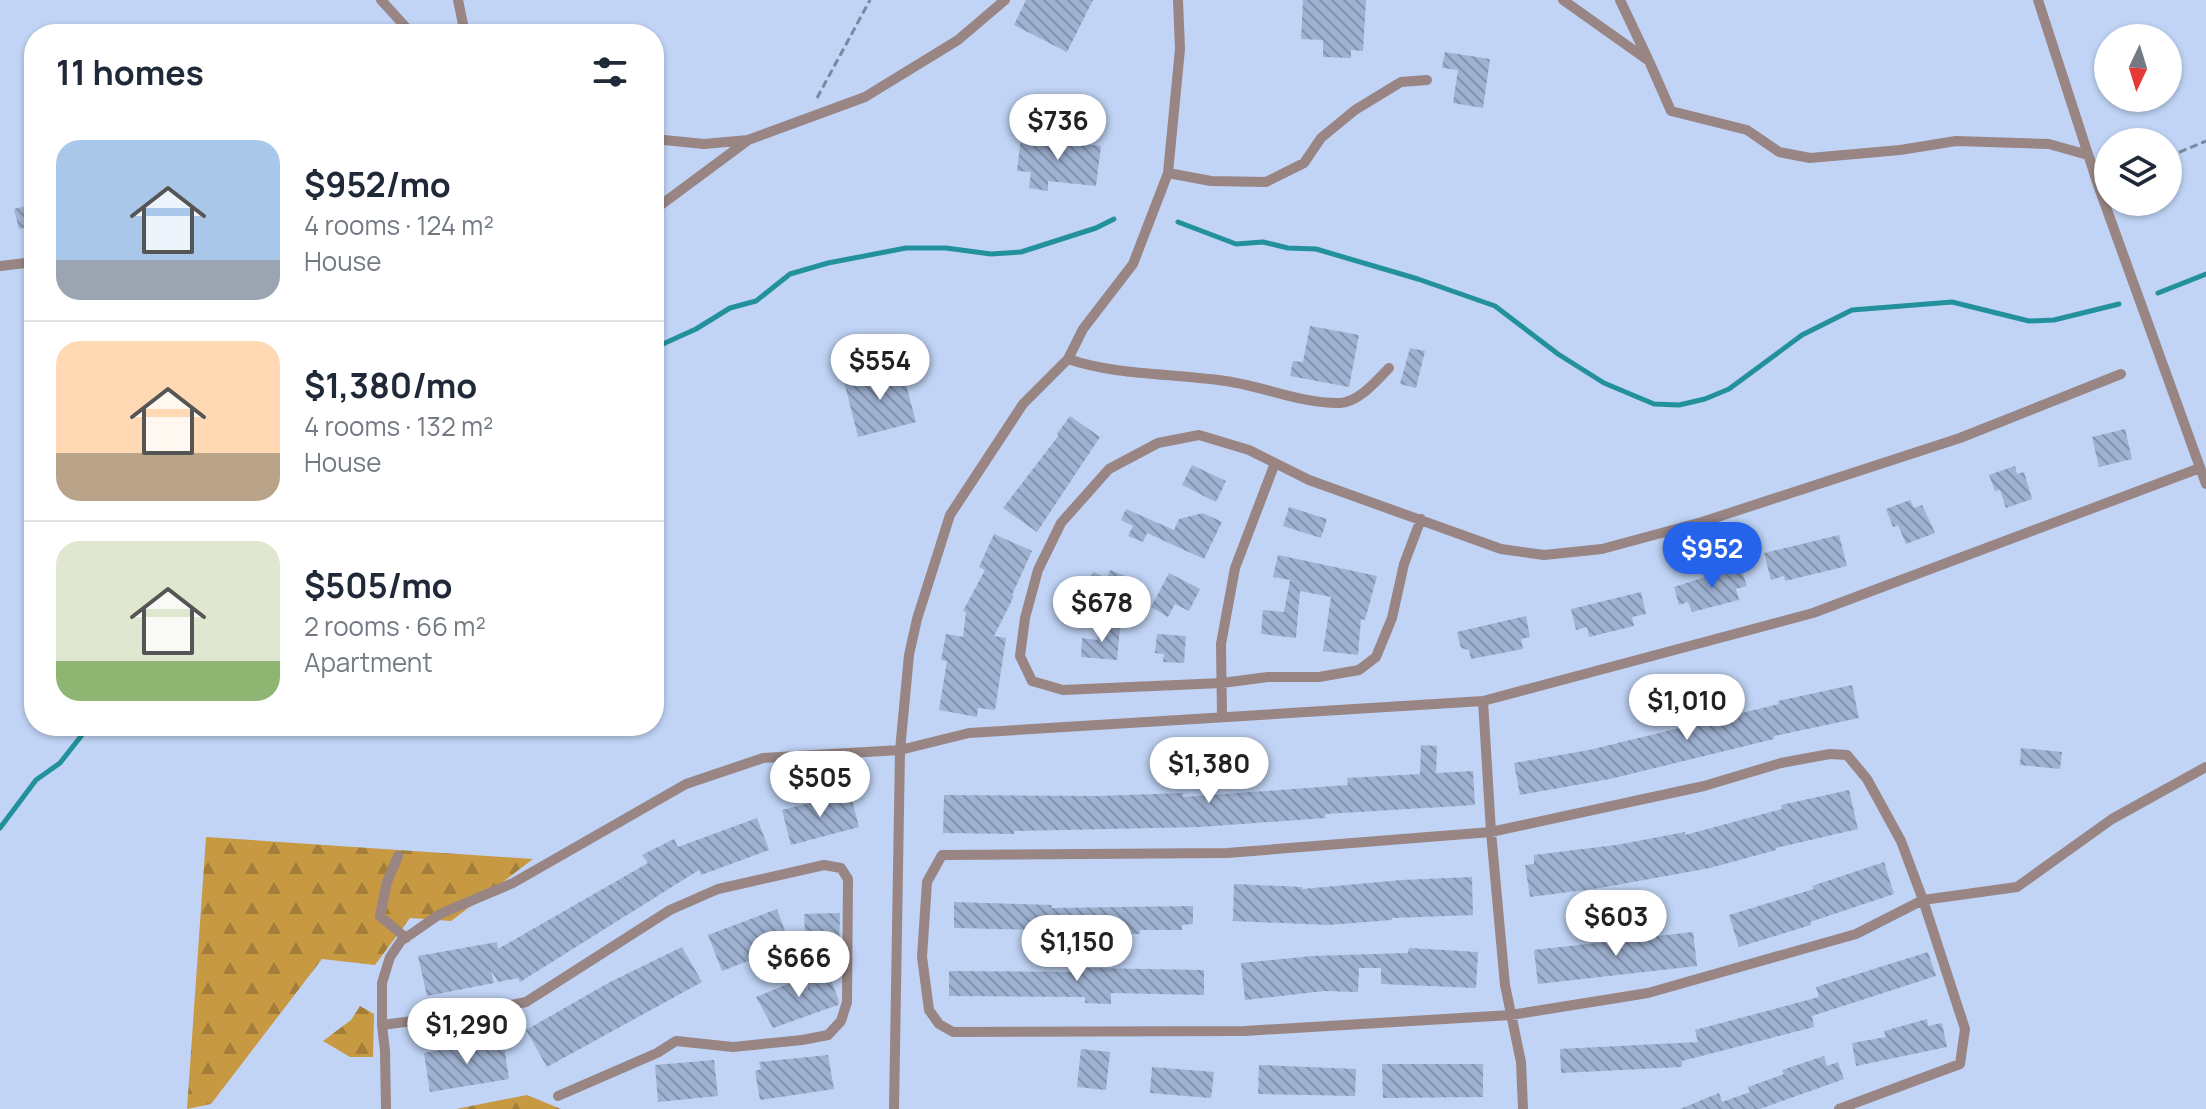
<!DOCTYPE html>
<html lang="en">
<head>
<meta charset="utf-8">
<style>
	body { margin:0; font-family:Manrope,sans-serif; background:#f2f2f3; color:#1f2937; height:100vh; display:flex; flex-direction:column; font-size:30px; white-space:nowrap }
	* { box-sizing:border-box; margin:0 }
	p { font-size:26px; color:#747a83 }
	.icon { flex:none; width:44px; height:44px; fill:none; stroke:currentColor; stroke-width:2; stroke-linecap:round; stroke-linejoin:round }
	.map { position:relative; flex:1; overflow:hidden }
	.sheet { position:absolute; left:24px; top:24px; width:640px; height:712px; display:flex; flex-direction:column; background:#fff; border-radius:32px; box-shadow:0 2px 6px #0004 }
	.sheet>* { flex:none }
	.needle { width:52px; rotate:184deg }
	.buttons { position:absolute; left:2094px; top:24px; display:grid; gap:16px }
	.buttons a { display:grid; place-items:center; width:88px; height:88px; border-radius:50%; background:#fff; box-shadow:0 2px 6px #0004; font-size:40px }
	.price { position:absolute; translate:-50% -68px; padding:0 18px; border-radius:28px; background:#fff; color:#222; font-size:26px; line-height:52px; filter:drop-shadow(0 2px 4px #0008) }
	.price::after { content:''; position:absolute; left:50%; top:48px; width:24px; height:18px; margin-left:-12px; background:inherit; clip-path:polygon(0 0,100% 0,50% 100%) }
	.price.current { background:#2563eb; color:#fff }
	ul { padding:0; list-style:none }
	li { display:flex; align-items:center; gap:24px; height:200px; padding:0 32px }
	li+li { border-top:2px solid #e0e1e3 }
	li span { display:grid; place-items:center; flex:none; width:224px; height:160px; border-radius:24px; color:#555 }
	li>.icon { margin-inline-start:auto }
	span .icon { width:96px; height:96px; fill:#fffc; stroke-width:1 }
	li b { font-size:34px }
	h2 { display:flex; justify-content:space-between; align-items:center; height:96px; padding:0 32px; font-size:34px }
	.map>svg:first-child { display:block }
	.forest { fill:url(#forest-firs) }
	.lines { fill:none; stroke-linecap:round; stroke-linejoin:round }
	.stream { stroke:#22919b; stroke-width:5 }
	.building { fill:url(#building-back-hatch) }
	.path { stroke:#7b88a0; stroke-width:3; stroke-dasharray:8 4; stroke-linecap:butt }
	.lane { stroke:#988584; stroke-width:10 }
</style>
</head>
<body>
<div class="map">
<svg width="2206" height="1109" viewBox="0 0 2206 1109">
	<defs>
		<pattern id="forest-firs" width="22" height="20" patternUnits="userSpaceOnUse" patternTransform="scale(2)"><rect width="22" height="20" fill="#c79942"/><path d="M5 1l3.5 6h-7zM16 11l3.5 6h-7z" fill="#a27e39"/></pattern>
		<pattern id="building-back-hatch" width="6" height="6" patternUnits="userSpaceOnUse" patternTransform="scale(2)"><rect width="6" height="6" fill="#9fb2d2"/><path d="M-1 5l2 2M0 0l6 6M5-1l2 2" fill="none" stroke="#8292ac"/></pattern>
	</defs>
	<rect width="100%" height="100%" fill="#c1d4f6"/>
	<!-- forest -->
	<path class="forest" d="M206,837L533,859L451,921L410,918L375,965L322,959L211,1104L187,1109Z
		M360,1006L374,1014L373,1057H350L323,1041L351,1020Z
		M527,1095L561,1109H456Z"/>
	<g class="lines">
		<!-- stream -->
		<path class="stream" d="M1178,222L1236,244L1263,242L1288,248L1316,249L1418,279L1495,306L1558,354L1604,383L1654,404L1679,405L1705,399L1729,389L1802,335L1852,310L1952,302L2029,321L2054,320L2119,304
			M2158,293L2206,274
			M654,348L696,329L730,308L756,301L790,274L828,263L906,248H946L991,254L1021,252L1096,228L1114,219
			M0,828L36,780L60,763L89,726"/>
	</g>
	<!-- building -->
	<path class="building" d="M1026,0H1093L1067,52L1014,25Z
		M1303,0H1366L1363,51L1351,50V58L1323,57V40L1301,39Z
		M1445,52L1490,59L1483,108L1453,103L1458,70L1442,68Z
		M1021,137L1101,146L1096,186L1048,181V191L1029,188L1031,172L1017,171Z
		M34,204V226L19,229L14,209Z
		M1310,326L1359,335L1349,387L1290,376L1293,361L1303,362Z
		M1410,348L1425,351L1416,388L1400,384Z
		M901,366L916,422L858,437L844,381Z
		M1070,416L1100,437L1037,532L1003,508L1059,435L1057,434Z
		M2125,429L2132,459L2099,467L2092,437Z
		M1192,465L1226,481L1216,502L1182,485Z
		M2015,466L2017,474L2024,472L2032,499L2006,508L2000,490L1995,491L1989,475Z
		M1910,500L1914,508L1922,505L1935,533L1906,544L1898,525L1893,527L1886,509Z
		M1289,507L1327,519L1321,538L1283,526Z
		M1126,509L1174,530L1179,519L1203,513L1222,522L1204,559L1147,533L1143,542L1128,536L1133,526L1121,520Z
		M994,534L1032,551L1012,595L1014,596L994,636L1006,638L995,710L978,708L977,717L939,710L947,661L941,660L946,634L963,637L966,612L963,611L985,570L979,567Z
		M1839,535L1847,566L1785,581L1784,576L1771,580L1764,553Z
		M1278,555L1377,576L1365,620L1361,619L1358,655L1323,651L1331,597L1300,591L1296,638L1261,634L1263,610L1284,612L1290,580L1273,577Z
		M1740,566L1747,586L1736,589L1739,600L1692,612L1688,602L1679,605L1674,587Z
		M1110,570L1125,576L1116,598L1087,585L1093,572L1107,578Z
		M1169,573L1200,589L1189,611L1175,604L1168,617L1151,607Z
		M1641,592L1646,614L1632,617L1634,626L1589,637L1587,627L1576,630L1571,609Z
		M1526,616L1530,637L1521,639L1523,649L1471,659L1469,650L1461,648L1457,632Z
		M1098,626L1120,627L1117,660L1081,657L1082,638L1097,640Z
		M1157,634L1186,636L1184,663L1163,662L1164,654L1155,653Z
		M1852,685L1859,718L1774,736V739L1610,779L1520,795L1514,763L1589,750L1779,704L1778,701Z
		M1421,745L1437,746L1436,773L1473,771L1475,805L1325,814L1326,818L1200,827L1014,831V834L943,833L944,795L1099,796L1183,793V797L1348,785L1347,778L1420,774Z
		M2021,748L2062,752L2060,769L2020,765Z
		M1849,790L1858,829L1776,848V850L1710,868L1600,888L1530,897L1525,865L1534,864V855L1616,845L1685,832V835L1782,809L1781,805Z
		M850,793L859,827L791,845L782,810Z
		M757,818L769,850L701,875L699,870L520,982L518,978L498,982L491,970L494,983L427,996L418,956L497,942L498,949L648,863L642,855L674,839L678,847Z
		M1884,862L1894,894L1810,922L1811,925L1739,947L1729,915L1814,889L1812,886Z
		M1472,877L1473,915L1392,918V920L1328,925L1233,921L1234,884L1302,887V889L1402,880Z
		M954,902L1052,905L1051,908L1193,906V924L1182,925V930H1140V934H1072V927H1037V930L954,928Z
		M777,909L790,945L722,971L708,935Z
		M840,913L839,949L806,950L804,914Z
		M1693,932L1697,966L1538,984L1534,950Z
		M682,947L702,982L547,1067L526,1030L610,982Z
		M1409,948L1478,952L1476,988L1381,984V968H1359L1358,992L1324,991L1245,1000L1241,963L1312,956L1408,953Z
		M1928,952L1936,976L1812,1016L1814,1027L1682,1061V1067L1561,1073L1560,1049L1698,1042L1695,1030L1819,997L1816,987Z
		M826,968L839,1001L838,1005L773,1028L756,997L803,978L808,991L807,976Z
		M1085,968L1204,970V995L1111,993V1004L1085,1003V997L949,996V971L1085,972Z
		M1927,1019L1928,1026L1942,1023L1947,1047L1856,1066L1852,1043L1886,1037L1884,1031Z
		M503,1039L509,1079L430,1092L424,1053Z
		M1081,1049L1110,1052L1106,1090L1077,1087Z
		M828,1055L834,1089L760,1100L755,1071L761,1069L759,1062Z
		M1824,1056L1827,1066L1838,1062L1844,1079L1760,1109H1680L1719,1093L1722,1102L1750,1092L1748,1087L1784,1074L1782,1070Z
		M714,1060L718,1096L658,1102L655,1065Z
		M1382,1064H1483V1097L1383,1098Z
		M1259,1065L1356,1069L1355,1096L1258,1094Z
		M1152,1067L1214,1072L1211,1098L1150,1093Z"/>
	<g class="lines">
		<!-- path -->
		<path class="path" d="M817,98L870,0
			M2168,157L2206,141"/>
		<!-- lane -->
		<path class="lane" d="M381,0L412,34
			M458,0L465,34
			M1563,0L1649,61L1671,111L1747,130L1779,152L1810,158L1900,150L1956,141L2049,144L2088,155
			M1620,0L1648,59
			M2038,0L2098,185L2206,484
			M511,34L514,32
			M654,139L704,144L748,140L865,97L958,40L1005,0
			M1168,173L1211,181L1266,182L1304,163L1321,138L1355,110L1401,82L1427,80
			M654,210L747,141
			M0,266L34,262
			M1068,359C1118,376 1173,373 1225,381C1263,386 1302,404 1340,403C1359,402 1376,381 1389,368
			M1421,519L1404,564L1392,618L1376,657L1359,670L1319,677H1268L1222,683L1063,690L1032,681L1020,656L1025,618L1038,570L1061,523L1109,469L1158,443L1199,435L1249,450L1309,480L1501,549L1544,555L1602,549L1702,522L1960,438L2121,374
			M1483,701L1491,832L1505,985L1521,1062L1523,1109
			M1222,716L1221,644L1235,568L1275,463
			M398,856L387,882L380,916L406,938
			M382,1025V983L390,957L401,941L440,914L513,883L686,784L763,758L900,750L969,733L1483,701L1813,613L2200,468
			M386,1109L385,1051L382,1025L466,1014L526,1002L670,910L718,889L824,865L841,868L848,879L847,1002L841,1021L828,1035L802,1040L733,1047L676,1041L657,1053L558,1096
			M894,1109L900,750L909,655L917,619L950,515L1023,404L1068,359L1083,329L1133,264L1168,173L1180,49L1178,0
			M1839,1109L1960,1064L1965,1029L1923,900L1901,841L1867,779L1847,755L1830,754L1781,763L1704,786L1491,832L1227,853L942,855L927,882L922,957L929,1010L939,1024L953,1032L1244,1031L1511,1015L1648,993L1856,934L1923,900L2017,887L2112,819L2206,767"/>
	</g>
</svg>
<div class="buttons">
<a><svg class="needle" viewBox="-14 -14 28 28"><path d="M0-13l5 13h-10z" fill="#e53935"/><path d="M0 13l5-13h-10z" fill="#747a83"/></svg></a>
<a><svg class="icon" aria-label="layers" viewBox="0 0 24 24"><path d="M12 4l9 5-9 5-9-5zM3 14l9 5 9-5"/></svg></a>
</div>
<b class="price" style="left:1058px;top:162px">$736</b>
<b class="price" style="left:880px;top:402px">$554</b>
<b class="price current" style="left:1712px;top:590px">$952</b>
<b class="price" style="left:1102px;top:644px">$678</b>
<b class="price" style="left:1687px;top:742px">$1,010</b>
<b class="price" style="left:1209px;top:805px">$1,380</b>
<b class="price" style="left:820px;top:819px">$505</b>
<b class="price" style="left:1616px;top:958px">$603</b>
<b class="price" style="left:1077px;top:983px">$1,150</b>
<b class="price" style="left:799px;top:999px">$666</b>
<b class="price" style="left:467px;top:1066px">$1,290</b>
<section class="sheet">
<h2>11 homes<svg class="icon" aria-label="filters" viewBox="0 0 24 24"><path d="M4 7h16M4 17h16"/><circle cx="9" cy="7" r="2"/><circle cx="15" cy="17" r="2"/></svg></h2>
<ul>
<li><span style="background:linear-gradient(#a9c7e8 75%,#9aa5b1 0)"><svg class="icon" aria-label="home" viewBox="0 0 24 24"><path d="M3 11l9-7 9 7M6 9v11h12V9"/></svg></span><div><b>$952/mo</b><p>4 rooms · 124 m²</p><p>House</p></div></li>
<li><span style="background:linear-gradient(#ffd9b3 70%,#b9a48a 0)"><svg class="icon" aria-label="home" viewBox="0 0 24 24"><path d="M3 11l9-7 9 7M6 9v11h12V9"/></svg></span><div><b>$1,380/mo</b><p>4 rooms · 132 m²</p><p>House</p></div></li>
<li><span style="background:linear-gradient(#dfe7d0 75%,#8fb573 0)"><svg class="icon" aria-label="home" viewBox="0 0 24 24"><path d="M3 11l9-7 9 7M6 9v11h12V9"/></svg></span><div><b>$505/mo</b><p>2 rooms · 66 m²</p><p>Apartment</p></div></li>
</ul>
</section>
</div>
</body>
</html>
